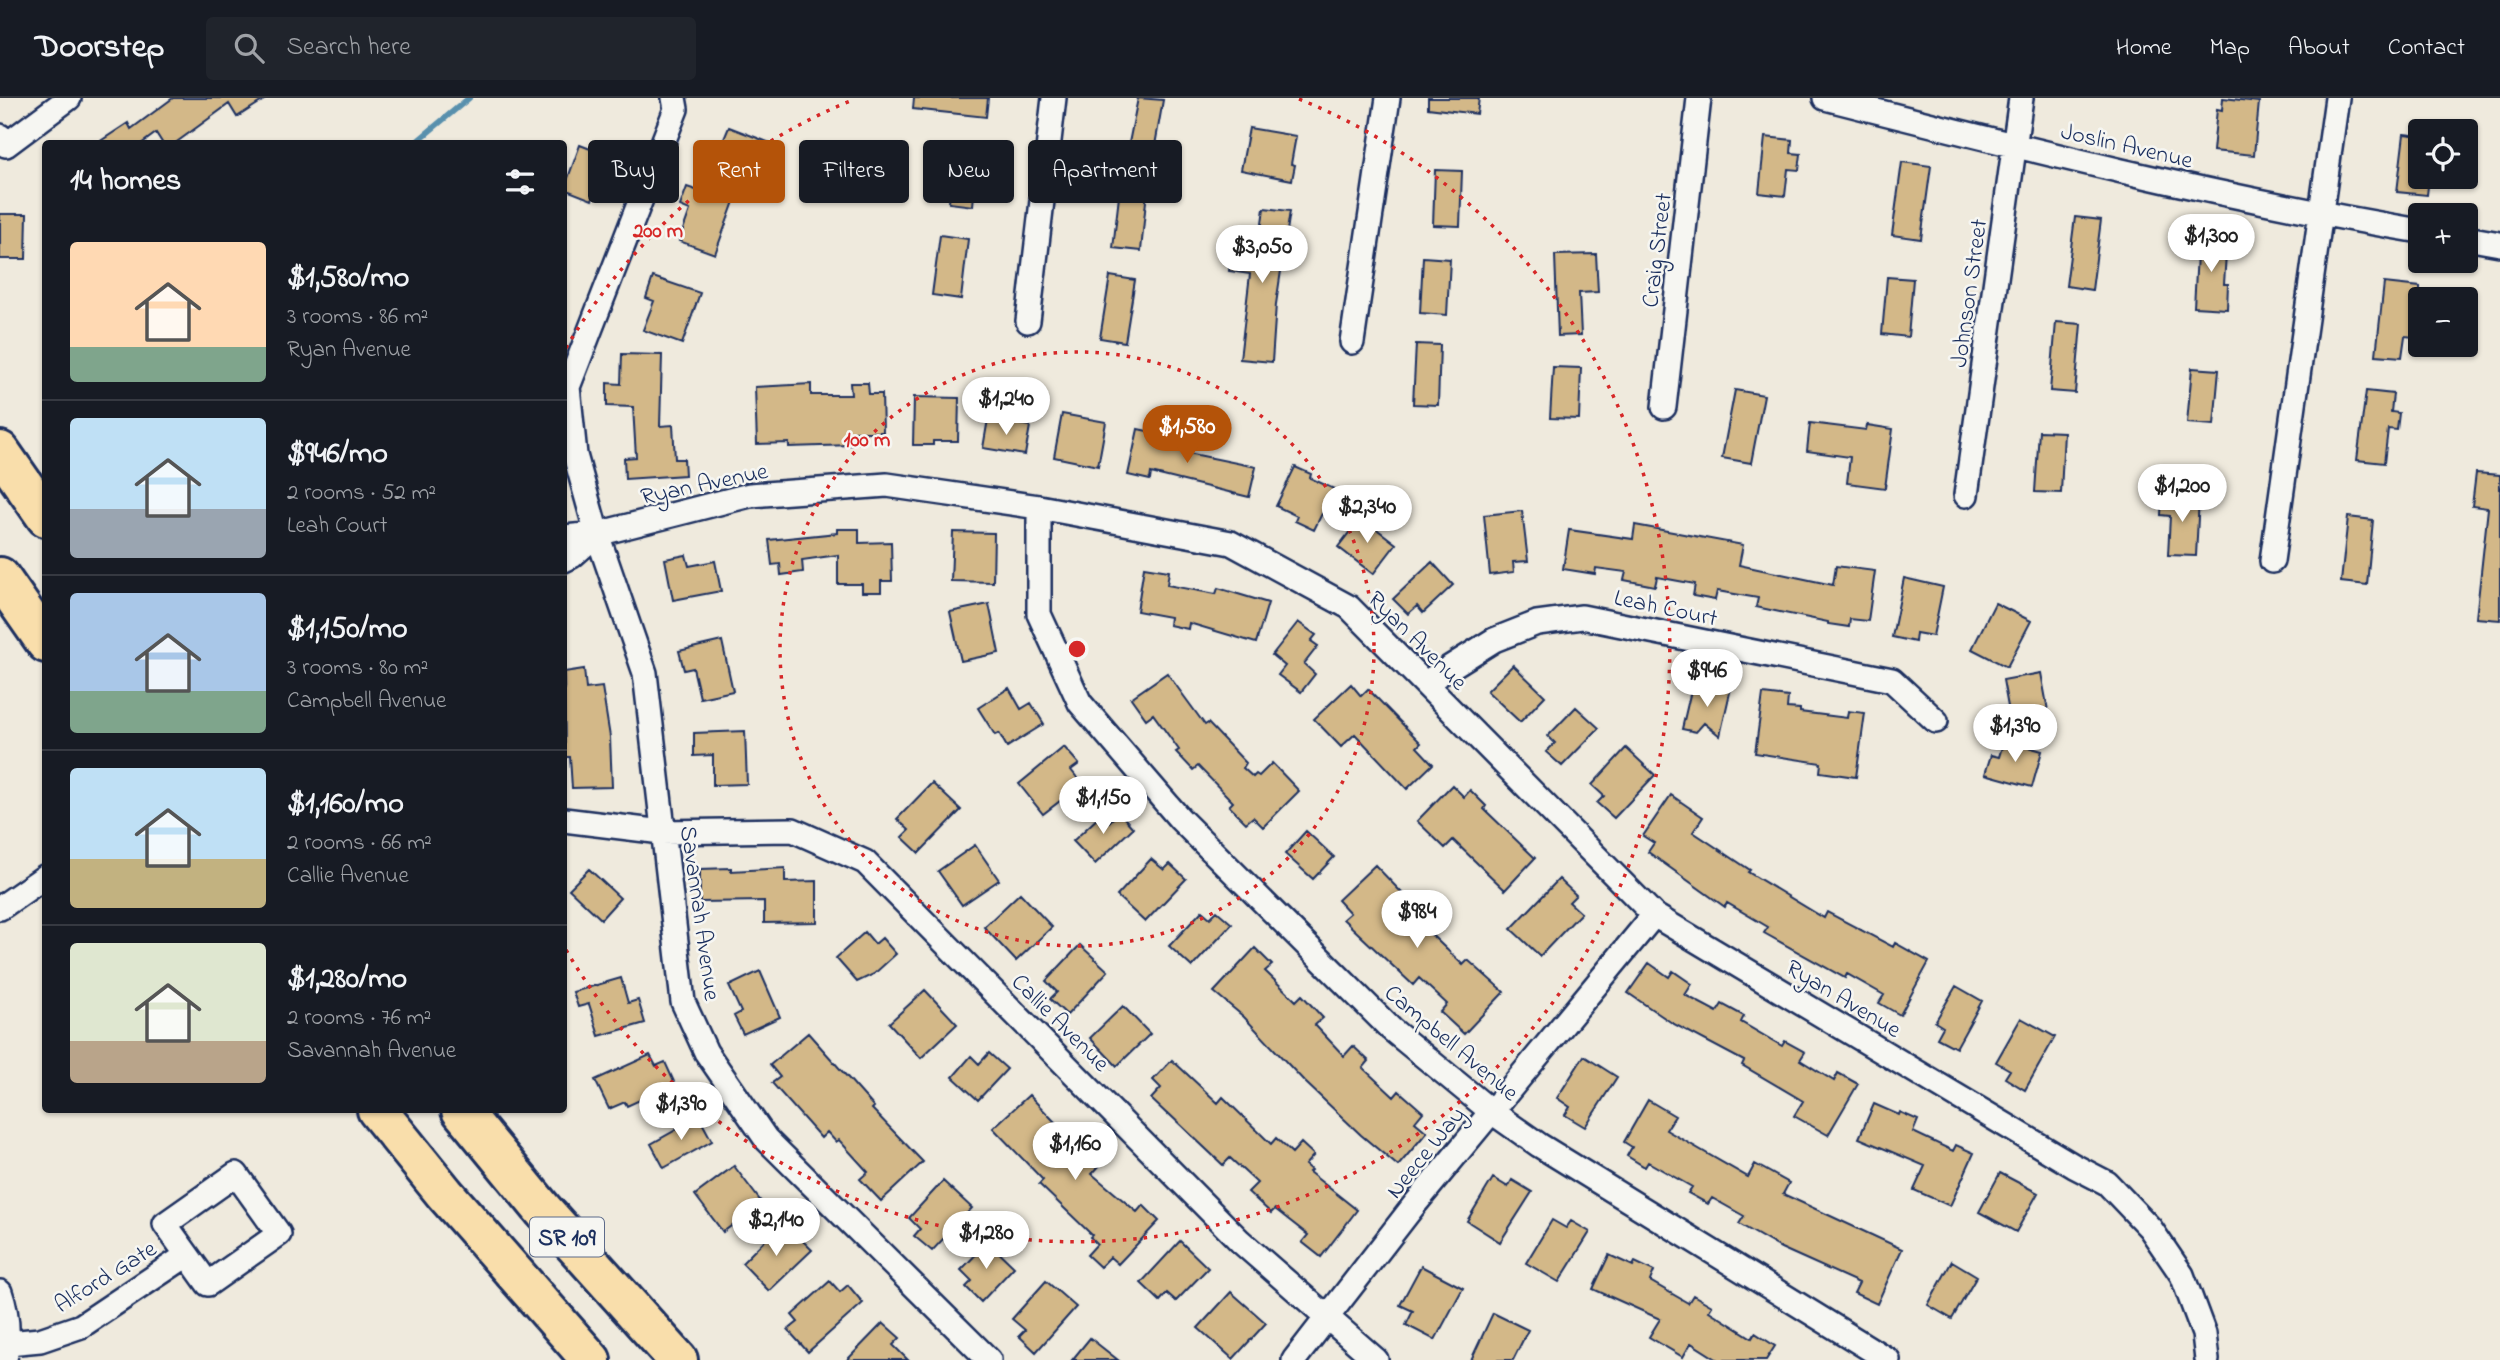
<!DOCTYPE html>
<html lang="en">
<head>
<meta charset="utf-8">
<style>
	body { margin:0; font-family:"Indie Flower",sans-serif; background:#20242c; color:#f1f3f6; height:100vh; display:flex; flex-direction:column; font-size:26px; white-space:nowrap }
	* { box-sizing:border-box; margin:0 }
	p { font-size:23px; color:#9ea1a6 }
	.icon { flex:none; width:38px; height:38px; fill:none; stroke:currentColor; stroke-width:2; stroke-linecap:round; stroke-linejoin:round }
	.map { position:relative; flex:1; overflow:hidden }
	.details { position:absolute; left:42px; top:42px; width:525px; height:973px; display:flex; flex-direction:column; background:#171b24; border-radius:7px; box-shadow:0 2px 5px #0004 }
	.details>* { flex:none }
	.guide { position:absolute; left:588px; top:42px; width:665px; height:63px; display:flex; gap:14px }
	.fabs { position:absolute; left:2408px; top:21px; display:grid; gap:14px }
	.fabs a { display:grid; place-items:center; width:70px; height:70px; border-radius:7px; background:#171b24; box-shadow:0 2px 5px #0004; font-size:35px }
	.price { position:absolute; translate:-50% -60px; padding:0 16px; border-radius:24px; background:#fff; color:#222; font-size:23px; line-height:46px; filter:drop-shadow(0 2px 4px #0008) }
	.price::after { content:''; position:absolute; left:50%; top:42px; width:21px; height:16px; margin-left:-10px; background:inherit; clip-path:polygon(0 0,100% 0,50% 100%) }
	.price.on { background:#b45309; color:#fff }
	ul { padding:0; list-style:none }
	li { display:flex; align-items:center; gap:21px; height:175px; padding:0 28px }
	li+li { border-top:2px solid #363941 }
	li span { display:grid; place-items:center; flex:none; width:196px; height:140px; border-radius:7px; color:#555 }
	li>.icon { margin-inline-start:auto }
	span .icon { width:84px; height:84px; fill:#fffc; stroke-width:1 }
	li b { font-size:30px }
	h2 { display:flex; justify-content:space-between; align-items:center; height:84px; padding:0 28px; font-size:30px }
	.chip { padding:0 24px; border-radius:7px; background:#171b24; box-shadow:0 2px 5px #0004; font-size:24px; line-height:63px }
	.chip.on { background:#b45309; color:#fff }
	header { display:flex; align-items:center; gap:42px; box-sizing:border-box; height:98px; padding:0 35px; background:#171b24; border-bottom:2px solid #363941 }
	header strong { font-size:33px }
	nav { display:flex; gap:38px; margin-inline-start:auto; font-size:24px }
	.search { width:490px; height:63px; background:#20242c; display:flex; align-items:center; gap:18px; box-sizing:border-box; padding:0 24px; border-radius:7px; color:#9ea1a6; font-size:26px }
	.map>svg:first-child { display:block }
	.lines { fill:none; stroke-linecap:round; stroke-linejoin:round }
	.stream { stroke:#5990ad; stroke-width:6 }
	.building { fill:#d3b888; stroke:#1b2f5e; stroke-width:2 }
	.street-casing { stroke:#1b2f5e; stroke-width:28 }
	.highway-casing { stroke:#1b2f5e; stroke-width:44 }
	.street { stroke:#f6f6f2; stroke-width:23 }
	.highway { stroke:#f9deab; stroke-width:38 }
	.ring { fill:none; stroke:#d62828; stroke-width:3.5; stroke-dasharray:3.5 7 }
	.labels { text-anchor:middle; stroke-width:5; stroke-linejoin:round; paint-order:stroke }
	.shield { fill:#f6f6f2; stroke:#5d6b8a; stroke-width:2 }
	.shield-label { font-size:23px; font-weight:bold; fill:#1b2f5e }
	.street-label { font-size:24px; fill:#1b2f5e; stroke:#f6f6f2 }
	.centre { fill:#d62828; stroke:#f6f6f2; stroke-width:3.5 }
	.ring-label { font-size:21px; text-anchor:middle; font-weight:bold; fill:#d62828; stroke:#f6f6f2; stroke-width:5; stroke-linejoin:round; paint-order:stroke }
</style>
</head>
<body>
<header>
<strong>Doorstep</strong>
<div class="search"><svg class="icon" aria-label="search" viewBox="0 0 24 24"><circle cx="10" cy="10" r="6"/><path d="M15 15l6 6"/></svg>Search here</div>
<nav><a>Home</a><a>Map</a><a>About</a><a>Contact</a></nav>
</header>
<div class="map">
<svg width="2500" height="1262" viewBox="0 0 2500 1262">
	<rect width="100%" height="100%" fill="#efeadd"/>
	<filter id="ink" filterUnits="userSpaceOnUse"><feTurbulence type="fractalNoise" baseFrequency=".0143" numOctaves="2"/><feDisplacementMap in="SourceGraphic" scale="14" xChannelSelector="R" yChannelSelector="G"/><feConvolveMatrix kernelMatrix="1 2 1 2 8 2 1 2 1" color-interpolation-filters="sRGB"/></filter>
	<g filter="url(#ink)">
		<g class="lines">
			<!-- stream -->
			<path class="stream" d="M414,46L469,0"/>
		</g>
		<!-- building -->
		<path class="building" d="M173,0H267L237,19L229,6L174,46H163L156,35L141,46H96L128,25L131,31Z
			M914,0H988L986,19L913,11Z
			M1138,0L1163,2L1147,93L1141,153L1113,150L1120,90Z
			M1428,0H1479L1477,16L1428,10Z
			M2223,0L2259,4L2254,57L2213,53L2217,11L2222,12Z
			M729,29L773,46L766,63L759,60L747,89L740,87L715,156L679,143L690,112L680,108L687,89L711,97L726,56L719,53Z
			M1249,30L1296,38L1291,66L1295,67L1292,82L1241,72Z
			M2404,36L2420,38V79H2429L2427,97L2397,94Z
			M1765,39L1792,42L1791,55L1801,56L1799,72L1788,71L1785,98L1759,95Z
			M580,47L609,58L592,102L564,91Z
			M954,48L978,50L973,108L949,105Z
			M1902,64L1931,68L1921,141L1892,137Z
			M1435,72L1462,73L1460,128L1433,127Z
			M1264,110L1290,113L1276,206L1272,264L1240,261L1250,176L1229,173L1232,151L1258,155Z
			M0,116H27L26,161H0Z
			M2075,119L2101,122L2092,192L2066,188Z
			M940,137L968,141L961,201L932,197Z
			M2198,139L2227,141L2224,186H2228L2227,211L2194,209Z
			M1596,156L1598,194L1579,195L1581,237L1558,238L1555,157Z
			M1423,159L1450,161L1447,217L1420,215Z
			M1110,178L1135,182L1125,244L1100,240Z
			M653,179L700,195L682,246L643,232L654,203L646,200Z
			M1887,179L1913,181L1908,239L1882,236Z
			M2384,185L2420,189V209L2417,208L2414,239L2405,238L2402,259L2376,257Z
			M2056,224L2081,226L2075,295L2050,293Z
			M1416,246L1440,247L1438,307L1413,306Z
			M622,256L662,257L660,328L673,327L675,361H684L685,377L625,381L624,360L636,359L633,309L607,308V285L621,286Z
			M1553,269L1581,270L1579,321L1550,320Z
			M2192,270L2219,272L2214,327L2187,325Z
			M850,285H868L869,296H882L883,334H852V347L789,349V345L757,346L755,289L811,286V297H851Z
			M1735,292L1764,297L1751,365L1722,360Z
			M2366,293L2393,296L2391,314L2399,315L2397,332L2388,331L2384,365L2357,362Z
			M914,299L959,300L958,343H933V347H913Z
			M1062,316L1106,324L1098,368L1054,359Z
			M988,321L1030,328L1025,357L983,350Z
			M1810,325L1866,332L1867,327L1893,331L1885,390L1847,385L1850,359L1807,353Z
			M1138,331L1190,342L1188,355L1256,369L1249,399L1151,375L1150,382L1128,377Z
			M2039,333L2064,334L2061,395L2035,394Z
			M1295,369L1311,376L1310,380L1334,391L1314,432L1295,423L1297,418L1276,408Z
			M2476,375L2500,377V522L2476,520L2488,410L2472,408Z
			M2162,398L2199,400L2196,458L2168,457L2170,418L2161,417Z
			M1522,413L1528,463L1513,464L1514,474L1490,477L1484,417Z
			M1361,419L1396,446L1373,476L1338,449Z
			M2348,419L2373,422L2367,487L2341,484Z
			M1635,427L1743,447L1739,467L1833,487L1836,468L1875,473L1868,523L1850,521L1849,529L1828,526V524L1756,509L1758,500L1717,493L1715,502L1693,498L1695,486L1657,479L1655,488L1624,482L1626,474L1596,470L1595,476L1563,471L1569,432L1633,441Z
			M837,431H859V445L891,444L892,483H881V494H862V486H838V457L802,462L803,474L781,477L780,466L772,467L769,442L837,435Z
			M953,434L994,435L993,484L951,483Z
			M686,457L689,468L715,463L721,493L673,502L665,461Z
			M1432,464L1453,487L1423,515L1417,508L1408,516L1393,501Z
			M1144,469L1169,473L1167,487L1216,496L1218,490L1268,505L1256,545L1189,525L1188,531L1169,527L1170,519L1137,513Z
			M1904,480L1943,489L1933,538L1916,535L1915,544L1892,539Z
			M1995,505L2031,523L2007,569L1972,551Z
			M989,506L999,555L961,563L950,514Z
			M1298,524L1316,537L1311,543L1318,548L1304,566L1315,576L1301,594L1278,577L1285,568L1272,557Z
			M722,543L733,593L700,600L693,570L684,572L679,553Z
			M1513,567L1545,598L1520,624L1487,593Z
			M584,571L586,591L602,589L610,639L612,689L572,690L570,659H565L564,574Z
			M1167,575L1205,627L1208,625L1246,665L1243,670L1253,679L1256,676L1259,678L1272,665L1299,693L1263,729L1253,719L1246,725L1229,708L1233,704L1198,668L1193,672L1176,654L1179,652L1153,616L1146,621L1131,600Z
			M2041,575L2049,618L2011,625L2003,582Z
			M1351,586L1361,598L1368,591L1421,645L1417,649L1433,666L1407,691L1355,636L1341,649L1314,621Z
			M1714,586L1731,590L1720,638L1704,625L1696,634L1682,631L1692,588L1713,593Z
			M1009,590L1021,611L1031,605L1044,626L1007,649L999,635L995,637L978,610Z
			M1763,596L1788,599L1787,610L1800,611V614L1847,620L1848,613L1865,615L1856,679L1820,674L1821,665L1755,655Z
			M1576,609L1599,630L1562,668L1546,654L1555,645L1548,638Z
			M745,633L747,686L713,687V657L694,658V635Z
			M2004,642L2042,653L2032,689L1985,676L1991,657L1999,659Z
			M1064,649L1079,666L1071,672L1082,686L1043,716L1019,686Z
			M1626,650L1655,677L1614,720L1597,705L1604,698L1592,687Z
			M932,685L961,712L919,755L902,739L909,732L897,721Z
			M1452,687L1464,699L1470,692L1486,708L1484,711L1535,760L1505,792L1453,742L1445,750L1417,723Z
			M1671,697L1703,719L1693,734L1750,772L1748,774L1824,820L1827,814L1893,849L1895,845L1929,864L1900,917L1879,905L1884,897L1847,876L1845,880L1764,835L1768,829L1727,805L1725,809L1648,754L1654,745L1643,738Z
			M1119,714L1133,730L1095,766L1073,743L1102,716L1109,724Z
			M1306,733L1334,759L1313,781L1285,756Z
			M975,747L999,782L962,807L938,773Z
			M1151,761L1164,772L1170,766L1186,781L1145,824L1117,798Z
			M1375,767L1402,795L1395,802L1463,867L1468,862L1504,894L1464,936L1440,914L1447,906L1419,880L1413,887L1343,821L1350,815L1338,802Z
			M731,770V773L785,770V784L817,783V824L764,825V803L700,804V771Z
			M589,771L620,800L601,821L569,791Z
			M1559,781L1576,797L1569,804L1581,815L1540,858L1511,831Z
			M1020,795L1052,829L1016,863L984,829Z
			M1202,813L1210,820L1217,813L1232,826L1192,869L1169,848Z
			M865,834L875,846L882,840L896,856L874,876L857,884L836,860Z
			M1080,847L1108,873L1067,917L1050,901L1057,894L1046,883Z
			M1255,850L1272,867L1265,873L1296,903L1302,897L1323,920L1315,927L1344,958L1353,948L1369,963L1363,970L1394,999L1399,993L1423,1014L1415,1024L1427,1034L1398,1068L1361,1037L1305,984L1244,919L1214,894Z
			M1649,865L1669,879L1673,873L1692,886L1685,897L1717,914L1722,906L1744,918L1741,924L1782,948L1785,943L1805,954L1800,962L1834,983L1838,975L1858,986L1828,1037L1794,1018L1803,1003L1742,967L1744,963L1672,925L1628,895Z
			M760,873L780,919L743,936L734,918L741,914L729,888Z
			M621,880L628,905L638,902L645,925L599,938L589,906L578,909L573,894Z
			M1956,888L1982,903L1956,950L1937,940L1943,929L1935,924Z
			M925,892L957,926L921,960L889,925Z
			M1123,908L1150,936L1117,968L1090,940Z
			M2021,920L2055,939L2025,992L2005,980L2010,972L1996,964Z
			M808,935L874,1009L872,1011L923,1064L881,1103L860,1081L868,1074L839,1042L836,1044L827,1034L821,1040L772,985L780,979L770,967Z
			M989,955L1007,971L978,1002L953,979L971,958L979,966Z
			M650,957L656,968L665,964L675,986L627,1008L625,1004L609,1011L595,982Z
			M1584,958L1617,979L1585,1029L1565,1017L1570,1009L1557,1000Z
			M1172,962L1218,1005L1223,999L1271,1046L1276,1040L1292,1055L1301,1045L1314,1057L1305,1067L1311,1072L1309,1074L1357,1112L1321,1159L1302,1144L1308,1137L1275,1111L1271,1115L1248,1094L1257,1085L1230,1060L1223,1067L1169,1016L1168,1017L1151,1001L1161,990L1153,982Z
			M1029,997L1076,1046L1078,1045L1101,1066L1092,1076L1137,1114L1143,1107L1159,1123L1118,1166L1110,1159L1100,1169L1087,1157L1097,1146L1090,1139L1092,1137L1039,1086L1043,1082L993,1030Z
			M1648,1002L1675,1018L1666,1032L1748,1079L1755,1066L1789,1085L1783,1096L1902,1151L1877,1206L1854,1195L1859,1185L1781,1150L1739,1126L1744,1118L1712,1100L1708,1106L1688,1095L1692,1089L1648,1064L1645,1069L1627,1058L1632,1049L1624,1044Z
			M1874,1006L1899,1017L1900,1014L1918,1022L1913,1034L1953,1053L1956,1047L1974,1055L1950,1108L1914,1092L1925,1068L1859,1040Z
			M699,1019L712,1043L664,1070L651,1046Z
			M734,1068L762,1105L723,1134L695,1097Z
			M2000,1075L2038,1095L2016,1134L1979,1114Z
			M1493,1080L1508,1089L1512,1082L1532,1094L1500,1144L1467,1123Z
			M943,1083L972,1110L932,1153L914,1138L920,1131L909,1120Z
			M1552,1122L1566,1130L1571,1123L1590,1134L1559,1184L1526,1165Z
			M778,1129L789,1142L796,1136L812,1152L769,1193L742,1165Z
			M1180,1143L1208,1170L1176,1203L1167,1195L1160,1203L1141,1185Z
			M988,1144L1014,1169L981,1204L966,1189L972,1183L961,1172Z
			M1609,1157L1633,1168L1635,1164L1654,1173L1650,1183L1688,1205L1693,1197L1712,1208L1709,1213L1752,1240L1755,1235L1775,1248L1766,1262H1718L1691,1245L1683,1259L1649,1239L1660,1221L1593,1191Z
			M1952,1163L1977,1178L1952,1221L1928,1207Z
			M1421,1168L1463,1190L1435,1242L1406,1227L1413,1213L1400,1207Z
			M830,1183L840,1194L848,1187L863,1205L808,1254L788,1232L798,1224L792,1217Z
			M1046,1183L1076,1209L1036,1254L1019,1238L1025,1232L1012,1221Z
			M1231,1194L1266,1225L1233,1261L1198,1230Z
			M1493,1215L1528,1232L1513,1262H1471Z
			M883,1225L900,1240L893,1247L908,1262H847Z
			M1090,1240L1118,1262H1072Z"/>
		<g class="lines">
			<!-- street casing -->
			<g class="street-casing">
				<path id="street" d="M674,0L676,11L568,289L575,357L597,436L645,575L683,904L706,954L766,1041L989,1262
					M1825,0C2022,50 2220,100 2420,133
					M0,38L6,47L69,0
					M2466,140L2500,146
					M1028,223L1054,0
					M1352,244L1388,0
					M1664,309L1699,0
					M1966,397L2021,0
					M1039,409V516L1080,605L1180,721L1391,931L1492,1014L1539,1047L1888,1262
					M564,439L597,436L750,397L887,387L1039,409L1231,445L1349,509L1654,817L2074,1068L2107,1085L2150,1130L2182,1177L2204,1236L2207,1262
					M564,462L572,458L597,436
					M2272,463L2337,0
					M1425,585L1494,542L1537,525L1582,519L1892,582L1936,623
					M564,722L662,734L793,732L865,764L1240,1143L1376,1262
					M0,810L46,778
					M236,1076L279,1136L208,1186L165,1126Z
					M0,1194C8,1216 9,1239 5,1262
					M8,1245L40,1242L81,1228L187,1157
					M1294,1262L1415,1106L1654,817"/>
			</g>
			<!-- highway casing -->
			<g class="highway-casing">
				<path id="highway" d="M0,353L46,419
					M0,479L46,545
					M377,1012L445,1096L591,1262
					M461,1012L543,1112L678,1262"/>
			</g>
			<!-- street -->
			<use href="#street" class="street"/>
			<!-- highway -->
			<use href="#highway" class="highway"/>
		</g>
	</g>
	<!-- distance rings -->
	<g class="ring">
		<circle cx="1077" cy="551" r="297"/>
		<path d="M566 250A593 593 0 0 1 855 1M1299 1A593 593 0 1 1 566 852"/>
	</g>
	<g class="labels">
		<!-- shield labels -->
		<rect class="shield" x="530" y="1119.5" width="74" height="39" rx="5"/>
		<g class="shield-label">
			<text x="567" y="1147">SR 109</text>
		</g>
		<!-- street labels -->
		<g class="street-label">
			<text transform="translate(2127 47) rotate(13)" y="8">Joslin Avenue</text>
			<text transform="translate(1656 152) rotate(-83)" y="8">Craig Street</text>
			<text transform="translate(1968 195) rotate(-82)" y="8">Johnson Street</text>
			<text transform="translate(704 385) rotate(-12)" y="8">Ryan Avenue</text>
			<text transform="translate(1666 509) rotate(12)" y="8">Leah Court</text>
			<text transform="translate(1418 542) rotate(45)" y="8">Ryan Avenue</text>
			<text transform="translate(701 815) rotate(82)" y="8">Savannah Avenue</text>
			<text transform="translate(1844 900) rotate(31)" y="8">Ryan Avenue</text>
			<text transform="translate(1061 924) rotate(45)" y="8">Callie Avenue</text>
			<text transform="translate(1452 944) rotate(40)" y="8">Campbell Avenue</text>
			<text transform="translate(1425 1054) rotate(-51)" y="8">Neece Way</text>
			<text transform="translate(105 1178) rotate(-32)" y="8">Alford Gate</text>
		</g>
	</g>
	<circle cx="1077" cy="551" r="10" class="centre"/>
	<g class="ring-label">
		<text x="658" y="139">200 m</text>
		<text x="867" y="348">100 m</text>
	</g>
</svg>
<div class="fabs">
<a><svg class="icon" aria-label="locate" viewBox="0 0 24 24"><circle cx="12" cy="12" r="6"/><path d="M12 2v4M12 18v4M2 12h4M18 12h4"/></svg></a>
<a>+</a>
<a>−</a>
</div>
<b class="price" style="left:2211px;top:176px">$1,300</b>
<b class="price" style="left:1262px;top:187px">$3,050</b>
<b class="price" style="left:1006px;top:339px">$1,240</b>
<b class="price on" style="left:1187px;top:367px">$1,580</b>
<b class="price" style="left:2182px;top:426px">$1,200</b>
<b class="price" style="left:1367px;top:447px">$2,340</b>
<b class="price" style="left:1707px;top:611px">$946</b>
<b class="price" style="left:2015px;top:666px">$1,390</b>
<b class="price" style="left:1103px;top:738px">$1,150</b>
<b class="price" style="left:1417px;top:852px">$984</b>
<b class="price" style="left:681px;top:1044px">$1,390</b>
<b class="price" style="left:1075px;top:1084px">$1,160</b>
<b class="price" style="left:776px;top:1160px">$2,140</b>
<b class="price" style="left:986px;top:1173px">$1,280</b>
<div class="guide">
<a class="chip">Buy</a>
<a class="chip on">Rent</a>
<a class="chip">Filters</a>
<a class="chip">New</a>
<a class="chip">Apartment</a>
</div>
<section class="details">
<h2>14 homes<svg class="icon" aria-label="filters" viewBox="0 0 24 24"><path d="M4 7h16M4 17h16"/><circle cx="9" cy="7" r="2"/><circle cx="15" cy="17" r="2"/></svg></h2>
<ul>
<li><span style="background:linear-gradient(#ffd9b3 75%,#7fa58c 0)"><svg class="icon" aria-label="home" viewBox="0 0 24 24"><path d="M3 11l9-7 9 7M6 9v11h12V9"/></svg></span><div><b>$1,580/mo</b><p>3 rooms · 86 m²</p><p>Ryan Avenue</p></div></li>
<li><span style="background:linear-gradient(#bfe0f5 65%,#9aa5b1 0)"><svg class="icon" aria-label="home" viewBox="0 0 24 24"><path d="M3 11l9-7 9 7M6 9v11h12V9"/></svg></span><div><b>$946/mo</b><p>2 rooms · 52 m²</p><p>Leah Court</p></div></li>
<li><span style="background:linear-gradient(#a9c7e8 70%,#7fa58c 0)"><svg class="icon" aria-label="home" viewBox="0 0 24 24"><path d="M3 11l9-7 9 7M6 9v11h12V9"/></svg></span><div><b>$1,150/mo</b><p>3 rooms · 80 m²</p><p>Campbell Avenue</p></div></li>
<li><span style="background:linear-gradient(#bfe0f5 65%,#c2b280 0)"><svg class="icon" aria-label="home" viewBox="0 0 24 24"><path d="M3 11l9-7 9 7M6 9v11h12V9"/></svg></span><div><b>$1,160/mo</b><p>2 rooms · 66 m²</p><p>Callie Avenue</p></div></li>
<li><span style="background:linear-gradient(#dfe7d0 70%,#b9a48a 0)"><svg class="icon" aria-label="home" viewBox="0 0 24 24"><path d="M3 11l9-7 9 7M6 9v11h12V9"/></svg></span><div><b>$1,280/mo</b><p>2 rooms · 76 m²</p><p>Savannah Avenue</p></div></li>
</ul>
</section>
</div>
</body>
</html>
